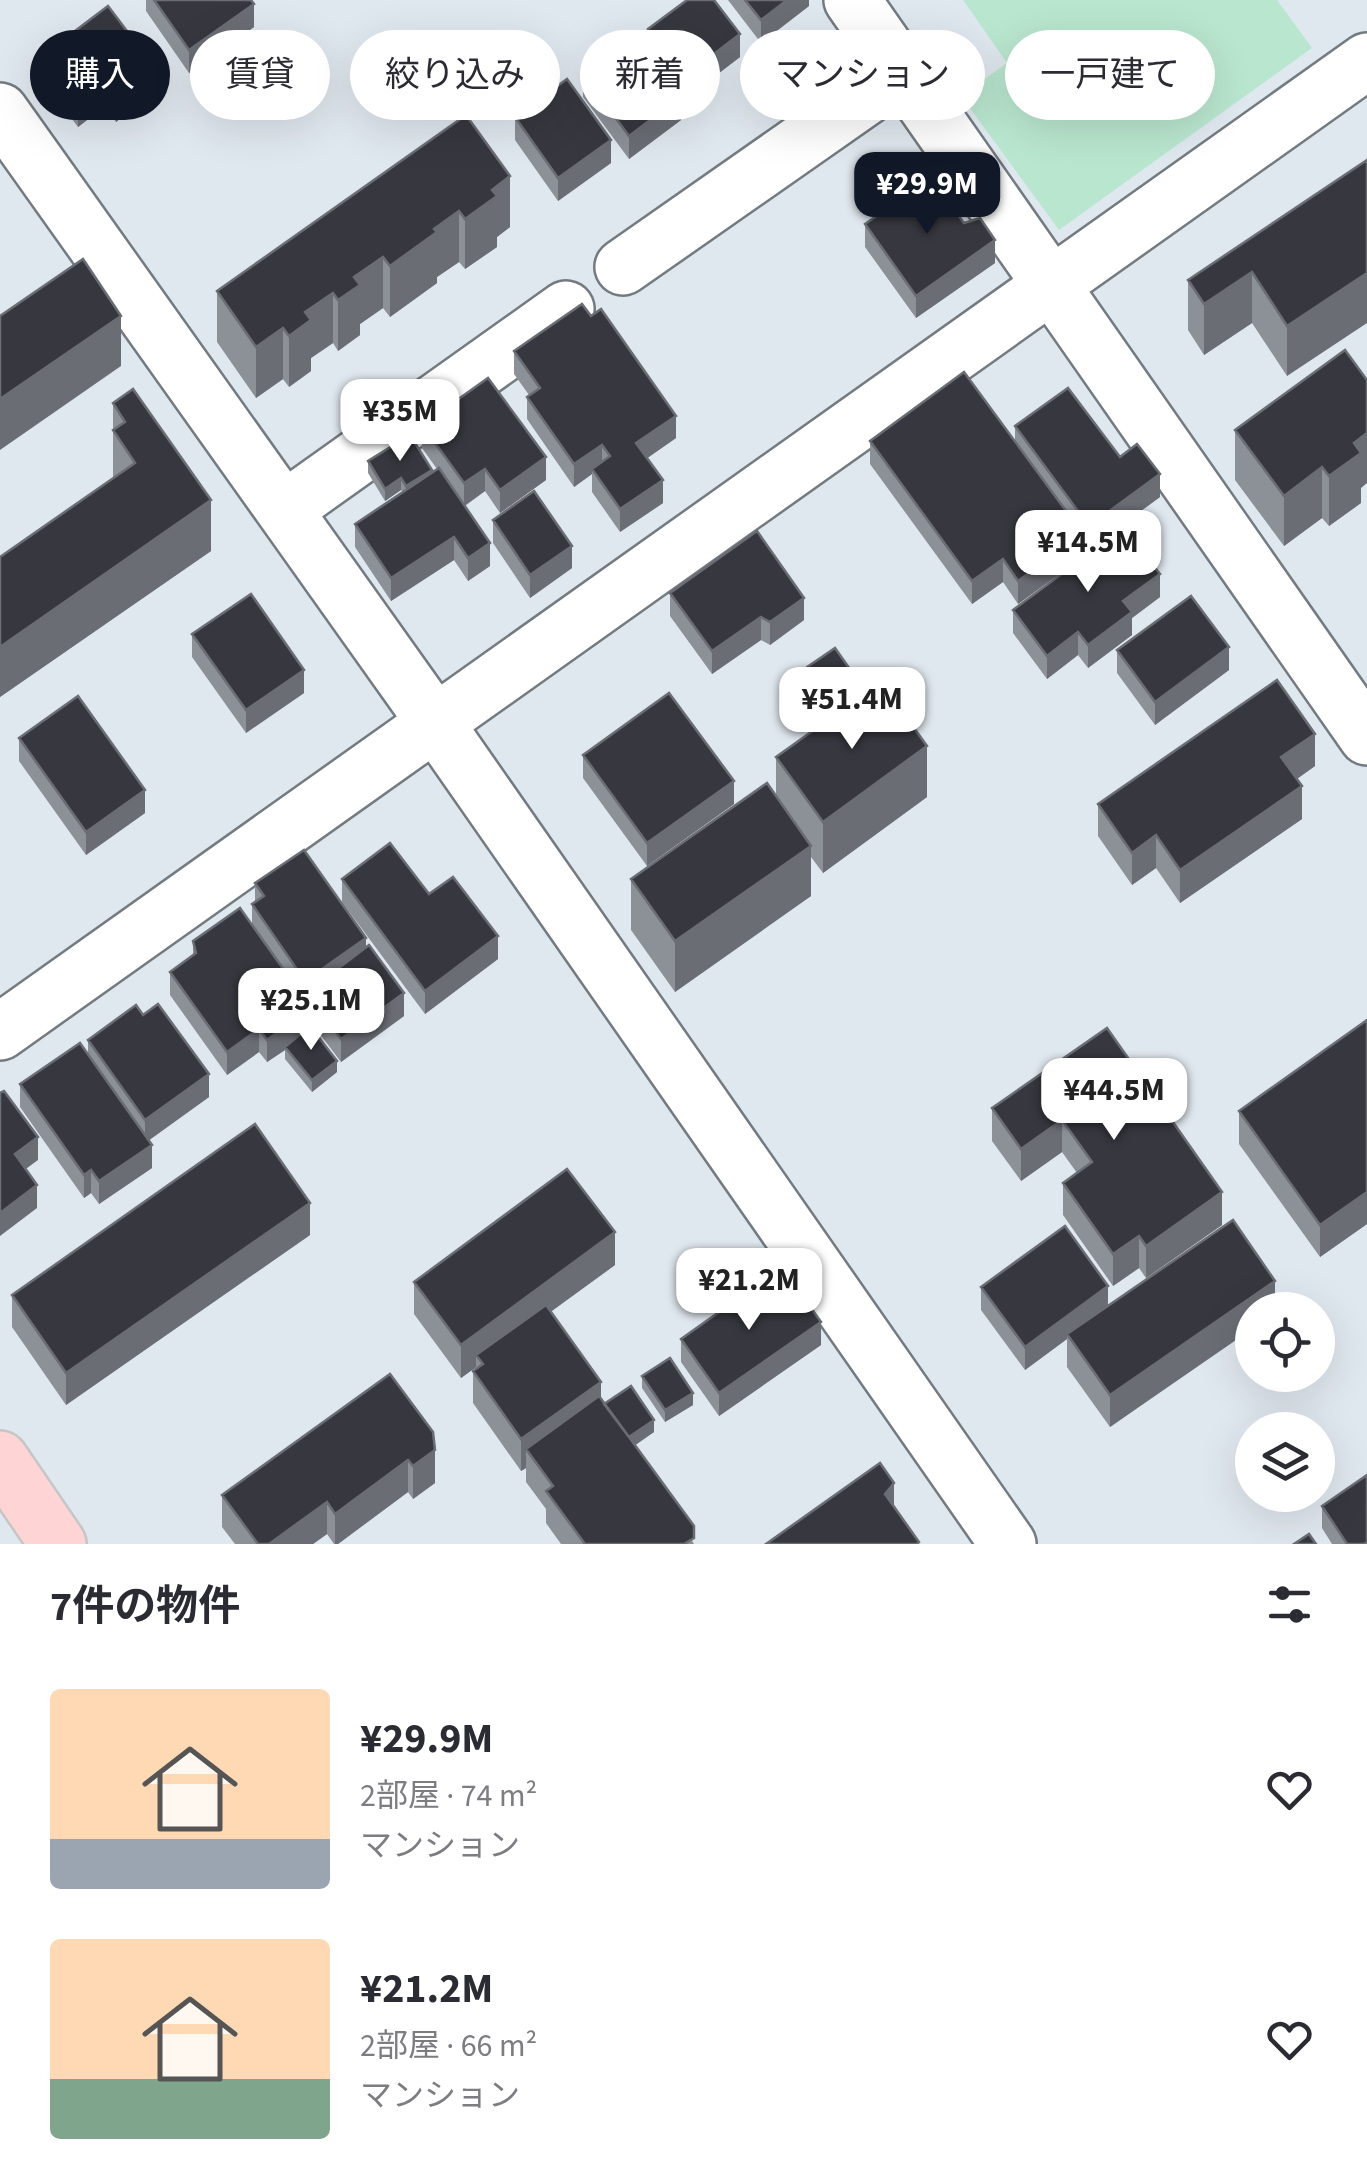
<!DOCTYPE html>
<html lang="ja">
<head>
<meta charset="utf-8">
<style>
	body { margin:0; font-family:"Source Sans 3","Noto Sans JP",sans-serif; background:#f7f7f7; color:#2b2b33; height:100vh; display:flex; flex-direction:column; font-size:38px; white-space:nowrap }
	* { box-sizing:border-box; margin:0 }
	p { font-size:32px; color:#7c7c81 }
	.icon { flex:none; width:55px; height:55px; fill:none; stroke:currentColor; stroke-width:2; stroke-linecap:round; stroke-linejoin:round }
	.map { position:relative; height:1544px; overflow:hidden }
	.panel { display:flex; flex-direction:column; background:#fff; flex:1 }
	.panel>* { flex:none }
	.hud { position:absolute; left:30px; top:30px; width:1308px; height:90px; display:flex; gap:20px }
	.tools { position:absolute; left:1235px; top:1292px; display:grid; gap:20px }
	.tools a { display:grid; place-items:center; width:100px; height:100px; border-radius:50%; background:#fff; box-shadow:0 10px 40px #0002; font-size:50px }
	.price { position:absolute; translate:-50% -85px; padding:0 22px; border-radius:20px; background:#fff; color:#222; font-size:32px; line-height:65px; filter:drop-shadow(0 2px 5px #0008) }
	.price::after { content:''; position:absolute; left:50%; top:60px; width:30px; height:22px; margin-left:-15px; background:inherit; clip-path:polygon(0 0,100% 0,50% 100%) }
	.price.current { background:#111827; color:#fff }
	ul { padding:0; list-style:none }
	li { display:flex; align-items:center; gap:30px; height:250px; padding:0 50px }
	li span { display:grid; place-items:center; flex:none; width:280px; height:200px; border-radius:10px; color:#555 }
	li>.icon { margin-inline-start:auto }
	span .icon { width:120px; height:120px; fill:#fffc; stroke-width:1 }
	li b { font-size:42px }
	h2 { display:flex; justify-content:space-between; align-items:center; height:120px; padding:0 50px; font-size:42px }
	.chip { padding:0 35px; border-radius:45px; background:#fff; box-shadow:0 10px 40px #0002; font-size:35px; line-height:90px }
	.chip.current { background:#111827; color:#fff }
	.map>svg:first-child { display:block }
	.green { fill:#b9e6cf }
	.lines { fill:none; stroke-linecap:round; stroke-linejoin:round }
	.minor-casing { stroke:#737b81; stroke-width:60 }
	.major-casing { stroke:#c5c6c6; stroke-width:60 }
	.minor { stroke:#fff; stroke-width:55 }
	.major { stroke:#fed4d4; stroke-width:55 }
	.wall { fill:#8c9097 }
	.shaded-wall { fill:#6a6d74 }
	.building { fill:#37383f; stroke:#6a6d74; stroke-width:2.5 }
</style>
</head>
<body>
<div class="map">
<svg width="1367" height="1544" viewBox="0 0 1367 1544">
	<rect width="100%" height="100%" fill="#e0e8ef"/>
	<!-- green -->
	<path class="green" d="M963,0H1277L1312,48L1059,230L961,96L1007,63Z"/>
	<g class="lines">
		<!-- minor casing -->
		<g class="minor-casing">
			<path id="minor" d="M852,0L1367,737
				M0,111L436,724L1008,1544
				M623,267L902,72
				M285,509L566,309
				M0,1032L1367,61"/>
		</g>
		<!-- major casing -->
		<g class="major-casing">
			<path id="major" d="M0,1459L58,1544"/>
		</g>
		<!-- minor -->
		<use href="#minor" class="minor"/>
		<!-- major -->
		<use href="#major" class="major"/>
	</g>
	<!-- wall -->
	<path class="wall" d="M146,0H251L254,27L189,73L146,11Z
		M728,0H809V6L761,43Z
		M648,29L740,57L685,99L648,52Z
		M42,56L155,91L116,122L104,107L78,127L42,79Z
		M583,74L681,120L629,159L583,97Z
		M466,115L510,227L497,237V247L465,269L459,262L437,277V283L390,317L383,308L360,324V335L338,351L333,343L311,358V371L289,387L283,379L256,398L217,342V291Z
		M515,117L611,163L558,201L515,140Z
		M1367,160L1287,376L1252,323L1204,355L1188,330V280Z
		M964,223L995,263L916,318L865,247V224Z
		M1345,350L1361,488V503L1329,526L1322,518L1284,546L1235,480V430Z
		M514,351L676,438L647,458L663,503L620,532L592,492V474L574,487L527,419V397L529,395L514,374Z
		M113,403L211,551L0,697V557L113,478Z
		M422,425L546,480L500,513L485,491L465,506L490,566L468,581L454,560L391,601L355,547V524L403,492L401,490L385,501L368,473V461L432,473L437,469L422,448Z
		M1015,426L1120,457L1160,497L1089,549L1083,541V557L1018,604L1003,582L972,604L870,464V441L1015,442Z
		M493,520L572,568L530,598L493,543Z
		M670,593L804,620L770,645L761,640L712,674L670,616Z
		M1160,597L1132,618V635L1088,668L1078,655L1047,679L1013,633V610Z
		M192,634L304,693L246,733L192,657Z
		M1117,650L1229,670L1155,725L1117,673Z
		M794,676L927,797L823,873L811,857V896L675,992L631,930V879L776,795V757L820,725L794,688Z
		M19,738L145,813L86,855L19,761Z
		M583,755L734,804L647,866L583,778Z
		M1315,766L1297,779L1302,819L1180,903L1156,868L1132,885L1098,836V804Z
		M342,879L429,894L498,959L425,1014L342,902Z
		M255,883L366,948L404,1016L341,1062L313,1025V1002L319,998V994L307,1002L311,1027L337,1072L312,1092L285,1059V1050L267,1062L259,1052L227,1075L170,995V972L193,956V941L252,924V904L255,902Z
		M143,1015L209,1097L148,1141L152,1168L99,1204L91,1193L84,1198L20,1107V1084L88,1054V1040Z
		M1367,1020V1224L1320,1257L1239,1144V1111Z
		M1107,1028L1222,1225L1146,1278L1139,1268L1113,1286L1063,1215V1183L1077,1173L1062,1152L1021,1181L992,1141V1108Z
		M310,1235L66,1405L12,1327V1295Z
		M615,1265L550,1312L604,1404L654,1432L634,1445L694,1544H561L546,1523V1509L526,1482V1468L521,1471L473,1403V1371L476,1367L461,1378L414,1314V1282Z
		M981,1287L1108,1306L1275,1310L1110,1427L1067,1367V1339L1025,1370L981,1310Z
		M778,1295L821,1345L719,1416L681,1362V1339Z
		M390,1374L435,1483L413,1499L408,1492L338,1544H334L327,1534L313,1544H235L222,1527V1495Z
		M642,1376L693,1405L665,1422L642,1388Z
		M1322,1506L1367,1544H1332L1322,1528Z"/>
	<!-- shaded-wall -->
	<path class="shaded-wall" d="M787,0H809V6L761,43V20Z
		M254,4V27L189,73V50Z
		M740,34V57L685,99V76Z
		M155,68V91L116,122V99Z
		M104,84V107L78,127V104Z
		M681,97V120L629,159V136Z
		M611,140V163L558,201V178Z
		M510,176V227L497,237V247L465,269V219L492,190Z
		M459,211V262L437,277V283L390,317V266L434,229Z
		M995,240V263L916,318V296Z
		M383,257V308L360,324V335L338,351V300L354,277Z
		M1252,272V323L1204,355V304Z
		M1367,273V323L1287,376V326Z
		M333,293V343L311,358V371L289,387V336L305,312Z
		M121,316V366L0,450V399Z
		M283,328V379L256,398V347Z
		M676,416V438L636,466V443Z
		M1367,433V483L1361,488V503L1329,526V476L1354,443Z
		M602,445V468L592,469V474L574,487V464Z
		M546,457V480L500,513V490Z
		M1322,467V518L1284,546V496Z
		M485,469V491L464,506V483Z
		M432,470V482L406,498V486Z
		M1160,474V497L1089,549V526Z
		M401,478V490L385,501V489Z
		M663,480V503L620,532V509Z
		M211,500V551L0,697V647Z
		M1083,534V557L1018,604V581Z
		M454,537V560L391,601V578Z
		M490,543V566L468,581V558Z
		M572,546V568L530,598V575Z
		M1003,559V582L972,604V581Z
		M1160,574V597L1132,618V635L1088,668V645L1123,601Z
		M804,598V620L770,645V622Z
		M761,617V640L712,674V651Z
		M1078,632V655L1047,679V656Z
		M1229,647V670L1155,725V702Z
		M304,670V693L246,733V710Z
		M1315,734V766L1281,790V757Z
		M927,746V797L823,873V822Z
		M734,781V804L647,866V843Z
		M1302,786V819L1180,903V870Z
		M145,790V813L86,855V832Z
		M1156,835V868L1132,885V853Z
		M811,846V896L675,992V941Z
		M498,936V959L425,1014V991Z
		M366,938V961L319,983V994L305,1004V981Z
		M404,993V1016L341,1062V1039Z
		M311,1008V1031L285,1047V1050L267,1062V1040Z
		M259,1029V1052L227,1075V1052Z
		M337,1061V1072L312,1092V1080Z
		M209,1074V1097L145,1143V1120Z
		M1062,1120V1152L1021,1181V1149Z
		M38,1137V1160L15,1177V1154Z
		M152,1145V1168L99,1204V1181Z
		M91,1170V1193L84,1198V1175Z
		M37,1185V1208L0,1236V1213Z
		M1222,1192V1225L1146,1278V1246Z
		M1367,1192V1224L1320,1257V1225Z
		M310,1203V1235L66,1405V1373Z
		M615,1232V1265L482,1362L476,1355V1367L461,1378V1345Z
		M1139,1236V1268L1113,1286V1254Z
		M1275,1281V1310H1252V1329L1110,1427V1395Z
		M1108,1286V1309L1067,1334V1339L1025,1370V1347Z
		M821,1322V1345L719,1416V1393Z
		M601,1382V1415L526,1449V1468L521,1471V1439Z
		M693,1393V1405L665,1422V1410Z
		M654,1420V1432L627,1451V1439Z
		M435,1450V1483L413,1499V1466Z
		M408,1460V1492L338,1544H335V1514Z
		M894,1483V1515L885,1494Z
		M327,1502V1534L313,1544H269Z"/>
	<!-- building -->
	<path class="building" d="M154,0H251L254,4L189,50Z
		M687,0H714L740,34L685,76L648,29Z
		M745,0H787L761,20Z
		M108,6L155,68L116,99L104,84L78,104L42,56Z
		M635,35L681,97L629,136L583,74Z
		M567,79L611,140L558,178L515,117Z
		M466,115L510,176L492,190L497,196L465,219L459,211L434,229L437,232L390,266L383,257L354,277L360,285L338,300L333,293L305,312L311,320L289,336L283,328L256,347L217,291Z
		M1367,160V273L1287,326L1252,272L1204,304L1188,280Z
		M930,178L964,223L980,218L995,240L916,296L865,224Z
		M83,259L121,316L0,399V316Z
		M582,304L591,316L601,309L676,416L636,443L663,480L620,509L592,469L610,456L602,445L574,464L527,397L540,388L514,351Z
		M1345,350L1367,380V433L1354,443L1361,453L1329,476L1322,467L1284,496L1235,430Z
		M964,372L1083,534L1018,581L1003,559L972,581L870,441Z
		M488,378L546,457L500,490L485,469L464,483L422,425Z
		M1068,388L1120,457L1137,444L1160,474L1089,526L1015,426Z
		M133,389L211,500L0,647V557L135,463L113,430L125,422L113,403Z
		M410,435L432,470L406,486L401,478L385,489L368,461Z
		M439,468L490,543L468,558L454,537L391,578L355,524Z
		M534,491L572,546L530,575L493,520Z
		M1124,528L1160,574L1123,601L1132,612L1088,645L1078,632L1047,656L1013,610Z
		M757,531L804,598L770,622L761,617L712,651L670,593Z
		M251,594L304,670L246,710L192,634Z
		M1191,596L1229,647L1155,702L1117,650Z
		M835,648L866,692L826,721L794,676Z
		M1277,680L1315,734L1281,757L1302,786L1180,870L1156,835L1132,853L1098,804Z
		M881,682L927,746L823,822L776,757Z
		M669,693L734,781L647,843L583,755Z
		M78,696L145,790L86,832L19,738Z
		M767,783L811,846L675,941L631,879Z
		M390,843L429,894L453,877L498,936L425,991L342,879Z
		M304,850L366,938L305,981L252,904L264,896L255,883Z
		M240,908L311,1008L267,1040L259,1029L227,1052L170,972L196,953L193,941Z
		M369,945L404,993L341,1039L313,1002L327,992L319,983Z
		M158,1004L209,1074L145,1120L88,1040L136,1005L143,1015Z
		M1367,1020V1192L1320,1225L1239,1111Z
		M310,1026L337,1061L312,1080L285,1047Z
		M1107,1028L1222,1192L1146,1246L1139,1236L1113,1254L1063,1183L1092,1162L1062,1120L1021,1149L992,1108Z
		M80,1043L152,1145L99,1181L91,1170L84,1175L20,1084Z
		M4,1091L38,1137L15,1154L37,1185L0,1213V1093Z
		M255,1124L310,1203L66,1373L12,1295Z
		M567,1169L615,1232L461,1345L414,1282Z
		M1233,1220L1275,1281L1110,1395L1067,1334Z
		M1065,1226L1108,1286L1025,1347L981,1287Z
		M767,1278L778,1295L794,1284L821,1322L719,1393L681,1339Z
		M546,1305L601,1382L521,1439L473,1371L483,1364L476,1355Z
		M670,1358L693,1393L665,1410L642,1376Z
		M390,1374L433,1432L435,1450L413,1466L408,1460L335,1514L327,1502L269,1544H258L222,1495Z
		M631,1386L654,1420L629,1437L604,1404Z
		M599,1396L694,1526V1538L684,1544H585L546,1491L553,1486L526,1449Z
		M880,1463L894,1483L885,1494L919,1542L917,1544H766Z
		M1367,1475V1542L1364,1544H1347L1322,1506Z
		M1309,1534L1316,1544H1294Z"/>
</svg>
<div class="tools">
<a><svg class="icon" aria-label="locate" viewBox="0 0 24 24"><circle cx="12" cy="12" r="6"/><path d="M12 2v4M12 18v4M2 12h4M18 12h4"/></svg></a>
<a><svg class="icon" aria-label="layers" viewBox="0 0 24 24"><path d="M12 4l9 5-9 5-9-5zM3 14l9 5 9-5"/></svg></a>
</div>
<b class="price current" style="left:927px;top:237px">¥29.9M</b>
<b class="price" style="left:400px;top:464px">¥35M</b>
<b class="price" style="left:1088px;top:595px">¥14.5M</b>
<b class="price" style="left:852px;top:752px">¥51.4M</b>
<b class="price" style="left:311px;top:1053px">¥25.1M</b>
<b class="price" style="left:1114px;top:1143px">¥44.5M</b>
<b class="price" style="left:749px;top:1333px">¥21.2M</b>
<div class="hud">
<a class="chip current">購入</a>
<a class="chip">賃貸</a>
<a class="chip">絞り込み</a>
<a class="chip">新着</a>
<a class="chip">マンション</a>
<a class="chip">一戸建て</a>
</div>
</div>
<section class="panel">
<h2>7件の物件<svg class="icon" aria-label="filters" viewBox="0 0 24 24"><path d="M4 7h16M4 17h16"/><circle cx="9" cy="7" r="2"/><circle cx="15" cy="17" r="2"/></svg></h2>
<ul>
<li><span style="background:linear-gradient(#ffd9b3 75%,#9aa5b1 0)"><svg class="icon" aria-label="home" viewBox="0 0 24 24"><path d="M3 11l9-7 9 7M6 9v11h12V9"/></svg></span><div><b>¥29.9M</b><p>2部屋 · 74 m²</p><p>マンション</p></div><svg class="icon" aria-label="heart" viewBox="0 0 24 24"><path d="M12 20l-8-8c-3-5 5-10 8-4 3-6 11-1 8 4z"/></svg></li>
<li><span style="background:linear-gradient(#ffd9b3 70%,#7fa58c 0)"><svg class="icon" aria-label="home" viewBox="0 0 24 24"><path d="M3 11l9-7 9 7M6 9v11h12V9"/></svg></span><div><b>¥21.2M</b><p>2部屋 · 66 m²</p><p>マンション</p></div><svg class="icon" aria-label="heart" viewBox="0 0 24 24"><path d="M12 20l-8-8c-3-5 5-10 8-4 3-6 11-1 8 4z"/></svg></li>
</ul>
</section>
</body>
</html>
